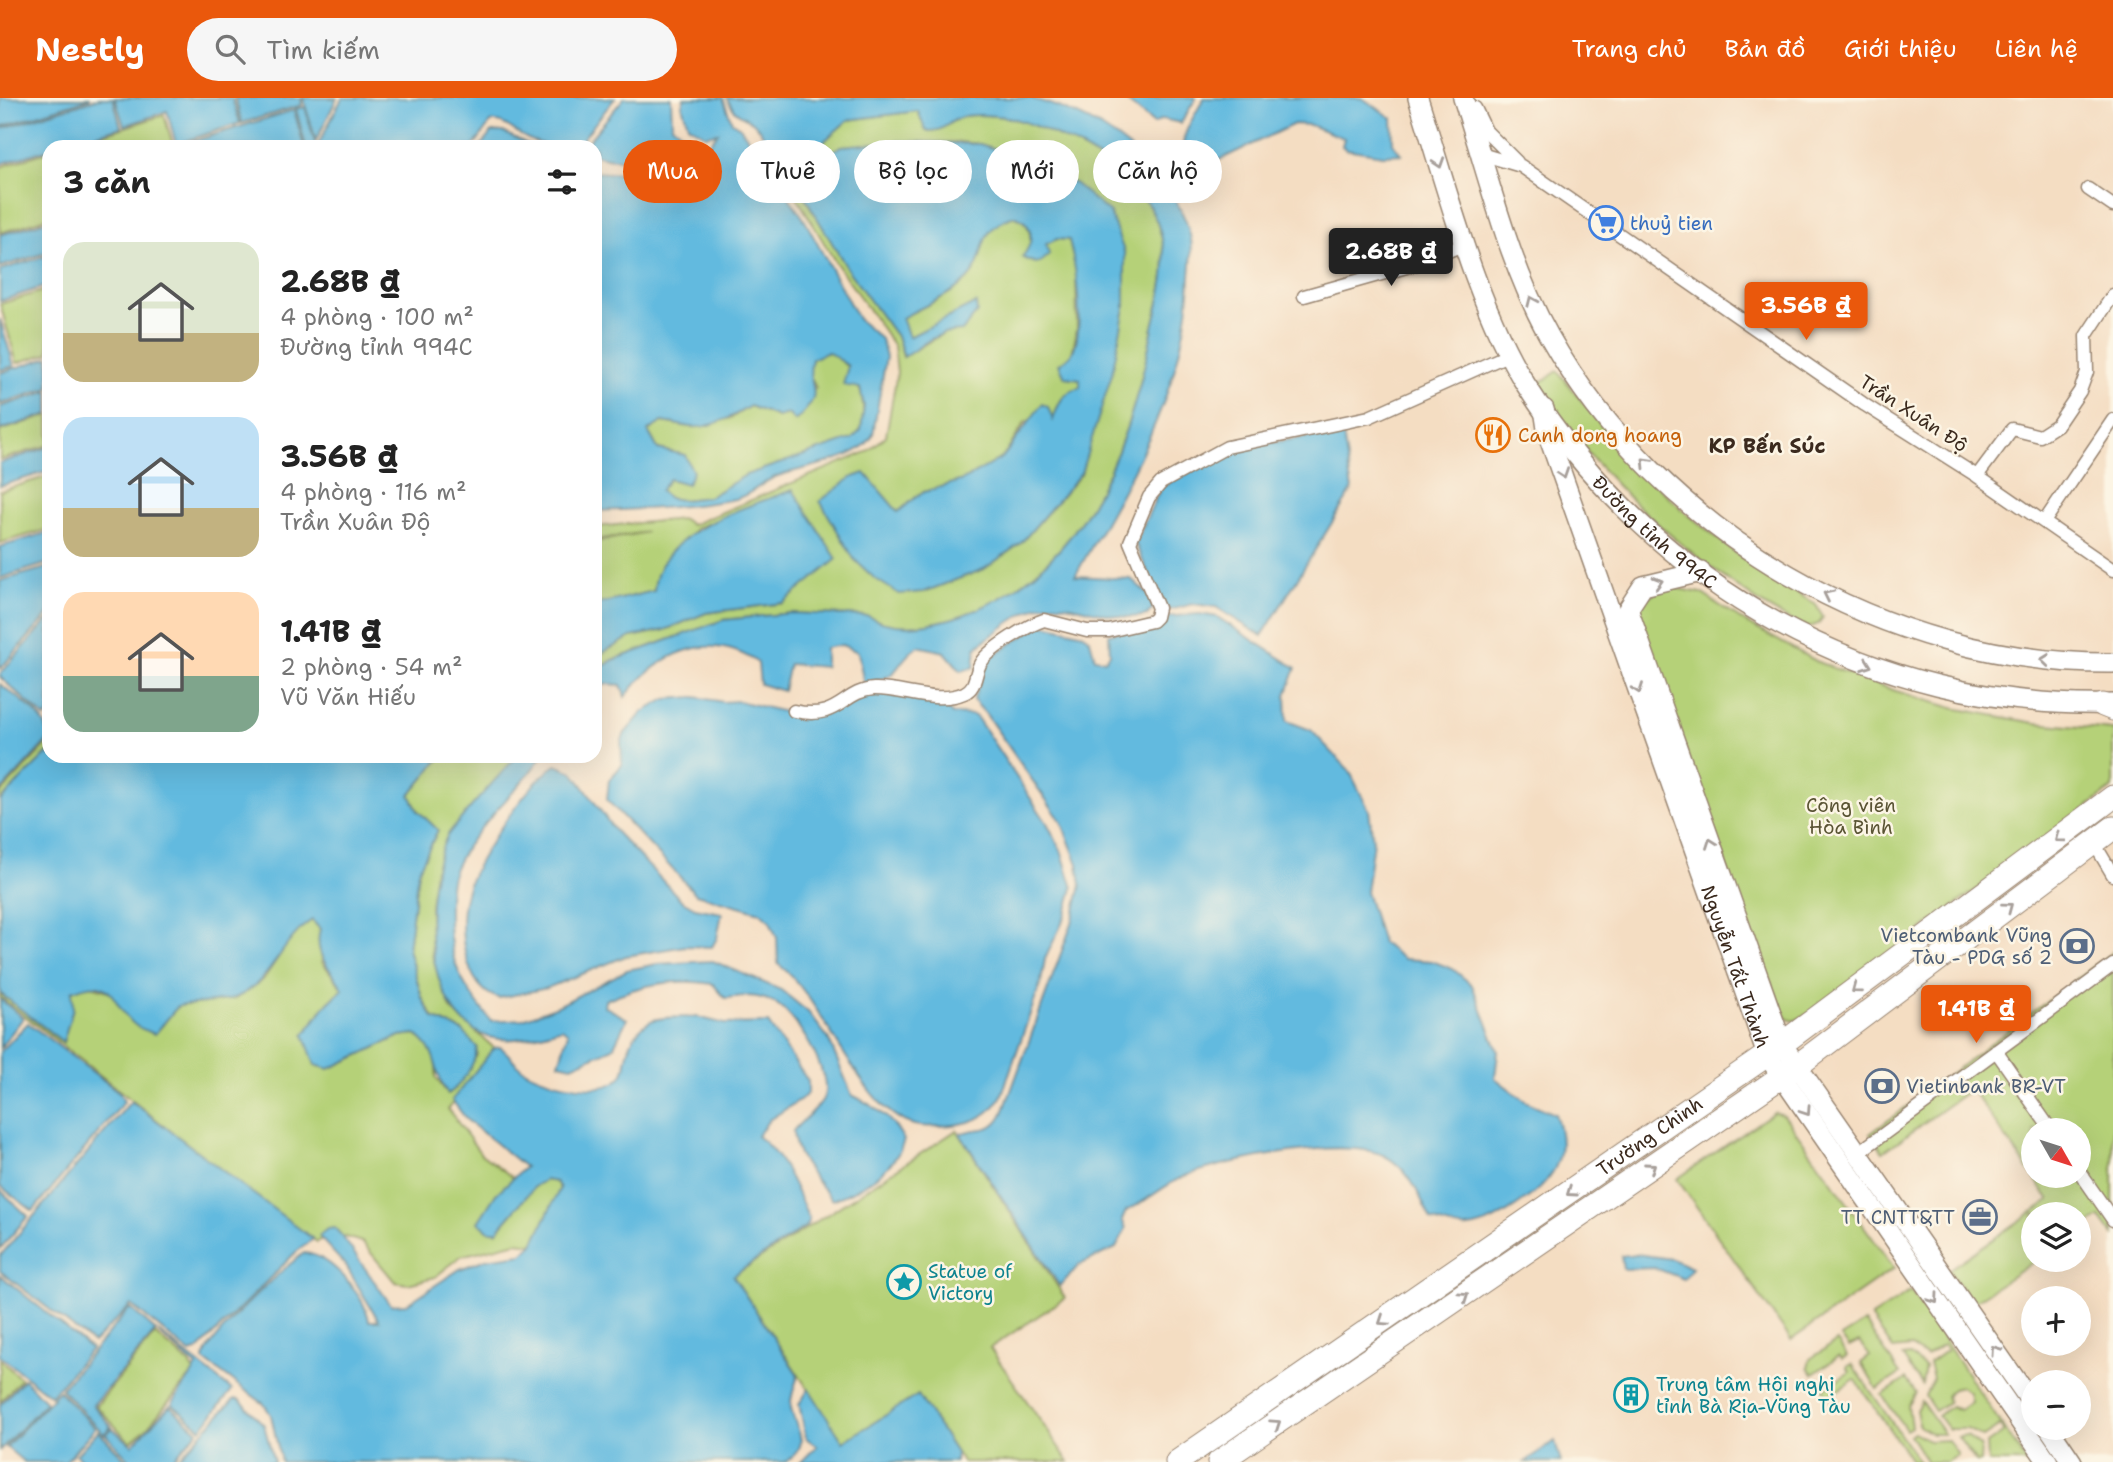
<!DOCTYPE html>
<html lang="vi">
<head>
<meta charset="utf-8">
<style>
	body { margin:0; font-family:"Shantell Sans",sans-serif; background:#f6f6f6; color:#222; height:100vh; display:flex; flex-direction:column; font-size:26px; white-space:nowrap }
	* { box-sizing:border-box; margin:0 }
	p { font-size:23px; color:#767676 }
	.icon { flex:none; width:38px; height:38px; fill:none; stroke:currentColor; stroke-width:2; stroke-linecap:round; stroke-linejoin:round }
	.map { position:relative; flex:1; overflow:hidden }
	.side { position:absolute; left:42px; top:42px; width:560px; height:623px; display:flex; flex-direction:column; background:#fff; border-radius:21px; box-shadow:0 7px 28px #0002 }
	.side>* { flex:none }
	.guide { position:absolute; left:623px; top:42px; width:665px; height:63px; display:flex; gap:14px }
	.needle { width:46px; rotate:129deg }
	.controls { position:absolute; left:2021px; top:1020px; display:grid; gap:14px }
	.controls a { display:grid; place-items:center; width:70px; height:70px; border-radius:50%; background:#fff; box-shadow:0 7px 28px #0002; font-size:35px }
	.price { position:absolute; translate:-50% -60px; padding:0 16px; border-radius:7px; background:#ea580c; color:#fff; font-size:23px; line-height:46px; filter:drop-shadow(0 2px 4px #0008) }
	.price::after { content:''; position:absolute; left:50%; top:42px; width:21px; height:16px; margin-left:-10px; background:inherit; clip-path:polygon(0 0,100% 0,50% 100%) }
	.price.current { background:#222; color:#fff }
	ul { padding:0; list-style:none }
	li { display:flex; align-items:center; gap:21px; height:175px; padding:0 21px }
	li span { display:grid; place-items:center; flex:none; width:196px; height:140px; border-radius:21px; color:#555 }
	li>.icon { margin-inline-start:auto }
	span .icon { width:84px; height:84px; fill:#fffc; stroke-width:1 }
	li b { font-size:30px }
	h2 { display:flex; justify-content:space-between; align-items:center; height:84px; padding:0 21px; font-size:30px }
	.tag { padding:0 24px; border-radius:32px; background:#fff; box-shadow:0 7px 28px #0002; font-size:24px; line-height:63px }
	.tag.current { background:#ea580c; color:#fff }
	header { display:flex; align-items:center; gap:42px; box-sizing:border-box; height:98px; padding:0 35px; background:#ea580c; color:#fff }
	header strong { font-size:33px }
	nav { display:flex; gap:38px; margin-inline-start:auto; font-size:24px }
	.search { width:490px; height:63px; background:#f6f6f6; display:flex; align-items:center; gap:18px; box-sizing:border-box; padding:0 24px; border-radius:38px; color:#767676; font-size:26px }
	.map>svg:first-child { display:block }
	.green { fill:#b5d178; stroke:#787e4b; stroke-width:2; fill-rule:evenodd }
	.water { fill:#62badf; stroke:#4e727e; stroke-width:2; fill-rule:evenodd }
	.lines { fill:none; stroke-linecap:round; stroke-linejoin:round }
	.street-casing { stroke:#988470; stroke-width:15 }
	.primary-casing { stroke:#988470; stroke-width:22 }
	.highway-casing { stroke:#988470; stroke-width:25 }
	.street { stroke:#fff; stroke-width:12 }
	.primary { stroke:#fff; stroke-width:19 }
	.highway { stroke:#fff; stroke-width:23 }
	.oneway { stroke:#a79f9a }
	.labels { text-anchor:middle; stroke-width:5; stroke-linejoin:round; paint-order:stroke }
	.shop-label { font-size:19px; fill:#366cbe; stroke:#fcf5e5; text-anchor:start }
	.street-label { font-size:19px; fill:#3b2a1e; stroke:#fcf5e5 }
	.food-label { font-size:19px; fill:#c56008; stroke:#fcf5e5; text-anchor:start }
	.park-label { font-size:19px; fill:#5a5434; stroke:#fcf5e5 }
	.service-label { font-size:19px; fill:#4e5e75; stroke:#fcf5e5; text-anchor:end }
	.culture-label { font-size:19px; fill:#0d838f; stroke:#fcf5e5; text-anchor:start }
	.neighbourhood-label { font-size:21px; font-weight:bold; fill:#3b2a1e; stroke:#fcf5e5 }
</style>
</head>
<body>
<header>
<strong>Nestly</strong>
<div class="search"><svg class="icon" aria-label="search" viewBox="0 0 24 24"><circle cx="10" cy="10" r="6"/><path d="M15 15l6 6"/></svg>Tìm kiếm</div>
<nav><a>Trang chủ</a><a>Bản đồ</a><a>Giới thiệu</a><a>Liên hệ</a></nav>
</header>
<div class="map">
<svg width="2113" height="1364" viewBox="0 0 2113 1364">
	<rect width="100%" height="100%" fill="#fcf5e5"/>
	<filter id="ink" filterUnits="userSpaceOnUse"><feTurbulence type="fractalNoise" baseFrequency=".0143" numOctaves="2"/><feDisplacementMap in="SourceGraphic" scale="14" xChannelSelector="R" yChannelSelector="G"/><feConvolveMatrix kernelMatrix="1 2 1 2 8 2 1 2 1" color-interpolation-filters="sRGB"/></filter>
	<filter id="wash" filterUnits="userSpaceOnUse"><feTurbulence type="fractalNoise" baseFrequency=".00686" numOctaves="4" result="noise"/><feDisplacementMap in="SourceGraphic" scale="28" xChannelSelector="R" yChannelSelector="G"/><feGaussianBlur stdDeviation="1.57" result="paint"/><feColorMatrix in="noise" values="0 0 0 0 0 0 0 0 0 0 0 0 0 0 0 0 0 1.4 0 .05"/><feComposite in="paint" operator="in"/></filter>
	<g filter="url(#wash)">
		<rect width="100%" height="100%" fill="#f4ddc2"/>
		<!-- green -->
		<path class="green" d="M918,13L926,33C946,33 943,27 959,20C968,16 986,17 996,18C1020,19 1049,34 1070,44C1106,61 1147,91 1159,130C1172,171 1160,196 1152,234C1128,355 1080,483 950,521C924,528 893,533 868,518L792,515L723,522L613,562L595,574V559L631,539L665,532L706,515L783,505L807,483L793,392L696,430L654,493L595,507V444L647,434L595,442V429L683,421L691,427L867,354L886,338L897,275L894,248L836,165L788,84L792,62L821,46L848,22ZM958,44L980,46L1029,62L1125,210L1081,376L1021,445L984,471L924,494L888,404L898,415L921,395L963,382L1003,359L1026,323L1053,324C1058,305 1061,296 1080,289V281L1072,256L1077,231L1076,168L1069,142L1057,141L1030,149C1031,133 1030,124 1013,118C968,136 993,158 964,184C948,199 922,209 902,220L908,239L944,235L903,259L898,241L850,175L797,86V72L842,48Z
			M164,17L173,47L62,49Z
			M49,53V119L0,135V69Z
			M49,191V255L17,265L0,206Z
			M828,254C858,270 868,300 861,333L852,341L746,377L709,399L682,402L669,400L660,393L685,357L658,351L648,333L662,324L692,329L731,320L750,308L778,319L816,290L808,274L812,261Z
			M1558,273L1626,358L1684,413L1737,456L1816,507L1823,519L1818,526L1808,530C1774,517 1742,493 1713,471C1642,417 1585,362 1538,286Z
			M49,317V347L0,362V333Z
			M49,378V431L0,445V393Z
			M1669,489L1701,495L1746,525L1820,565L1896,593L1953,610L2035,625L2113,632V690L1809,916L1794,923L1787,921L1755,849L1638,519C1640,500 1652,495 1669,489Z
			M49,644V654L0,703V696Z
			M442,658H518L496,684L435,772L430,809L432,857L451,911L494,950L448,1011L481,1056L515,1081L496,1096L497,1133L535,1088L545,1082L556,1084L560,1091L533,1146L517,1144L461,1158L435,1179L408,1186L395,1184L362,1144L342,1138L334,1130L320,1138L321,1141L317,1144C208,1066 106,980 0,899V895L63,944L73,910L71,893L88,887L112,894L119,906L155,936L178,908L236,900L263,882L295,834L312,822L320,831L322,864L343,891L325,908L305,937L315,967L329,971L400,938L415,936C431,949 438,959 436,980L448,996L455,991L477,957L463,933L434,920L422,900L408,851L418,773L438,732L418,713L410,697Z
			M2113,854V1137L2100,1119L2079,1133V1116H2034L2036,1162L1972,1205L1948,1172L2050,1102L1971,991L1883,1054L1870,1036ZM2034,1032H2079V1078H2034Z
			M1774,1014L1784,1017L1894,1170L1791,1242L1677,1081Z
			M957,1032L1065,1200L990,1250L1069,1364H962L918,1297L843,1344L733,1178Z
			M1911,1193L2027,1364H1988L1987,1346L2004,1334L2000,1328L1983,1339L1967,1331H1948L1938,1318L1951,1308L1960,1312L1971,1304L1969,1294L1961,1289L1952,1291L1946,1298L1948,1304L1935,1313L1925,1298L1933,1281L1929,1265L1947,1252L1943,1247L1926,1258L1911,1249L1893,1251L1871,1219Z
			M1865,1224L1900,1276L1877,1291L1861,1265L1870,1258L1859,1244L1849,1249L1841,1239Z
			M155,1236L190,1266L194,1274L146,1331L130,1344L96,1308Z
			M1837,1243L1847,1258L1842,1261L1839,1258L1813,1276L1808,1269L1810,1261Z
			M1910,1257L1925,1269L1922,1287L1902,1258Z
			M0,1261L21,1281L0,1304Z
			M1852,1266L1919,1364H1912L1855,1281L1827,1299L1823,1291L1850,1274L1847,1269Z
			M1906,1281L1916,1295L1908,1308L1911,1329L1906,1332L1882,1297Z
			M1921,1303L1944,1336H1932L1919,1328L1916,1312Z
			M1914,1334L1929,1343L1948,1342L1958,1357L1947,1364H1927L1910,1337Z
			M1967,1338L1981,1349L1980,1364H1976L1958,1339Z"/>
		<!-- water -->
		<path class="water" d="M0,0H91L0,29Z
			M99,0H113L121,29L0,66V31Z
			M115,0H232L240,25L176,46L167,13L124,28Z
			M235,0H301L302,7L242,25Z
			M303,0H337L316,43Z
			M342,0H615L576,49C558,49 543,48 526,40C515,34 504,22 491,24L473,49H317Z
			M624,0H671L672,27L683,36L685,45C660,57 622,67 595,57V49L584,48Z
			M684,0H723L732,24L740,29L804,121L858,221L881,241L886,259L873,336C862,363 799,369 773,380C760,386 749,398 735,401C689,410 641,411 595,413V74L624,76L687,71L718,35L705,37L688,27L682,7ZM828,254L848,268L843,287L860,290L864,308L861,332L852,341L746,377L709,399L682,402L669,400L660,393L669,381L687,386L693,374L685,357L658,351L648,333L662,324C672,325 681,328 691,329C711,331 734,318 750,308L778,319L788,316L795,323C830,291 804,292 812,261Z
			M727,0H1030C1073,12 1109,29 1141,60C1163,82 1185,109 1191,141C1193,152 1191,166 1190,178C1187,289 1128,384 1075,478L1131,481L1147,495L1153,510L1147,517C1111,527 1068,498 1040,508C1017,516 996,535 976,549L974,569L961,573L945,554L918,548C890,569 907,576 864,587L858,554L842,547L825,550V569L789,566L783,593L760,586L758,565C709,531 659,555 625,599L621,587L607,586L595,591V574L613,562L723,522L791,515L868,518C893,533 924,528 950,521C1080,483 1128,355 1152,234C1160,196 1172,171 1159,130C1147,91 1106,61 1070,44C1049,34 1020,19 996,18C986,17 967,16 959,20C943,27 946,33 926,33L918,13L848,22L821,46L783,66C773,55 767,44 760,32C750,16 737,23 727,0Z
			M1123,0H1196L1181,25L1162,21L1154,26Z
			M1204,0H1362L1392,20L1393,45L1401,56L1383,57L1346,51L1342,48L1344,40L1310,27L1294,26L1188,77C1176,39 1187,32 1204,0Z
			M305,9L315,45L314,49H306L296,11Z
			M294,12L304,49H175Z
			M492,34H503L534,49H480Z
			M898,43L980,46L1029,62L1074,85L1110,115L1125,156V210L1112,276L1081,375L1021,445L984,471L924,494L899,496L874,480L854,461L820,403L851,380L865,375L898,414L921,395L963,382L1003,359L1042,306L1048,309L1053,322C1059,304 1061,296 1080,289V281L1065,279L1059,266C1063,263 1070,259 1072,255C1085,231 1076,168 1069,142L1057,141L1046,146L1049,156C1040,168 1035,166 1022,159C1035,144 1034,125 1014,118C969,135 993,158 964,184C947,200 922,208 902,220L909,239L976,205L977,215L962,233L944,235L929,242L904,259L898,241L850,175L797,86V73L842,48Z
			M49,122V154L0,169V137Z
			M49,157V187L0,203V172Z
			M0,221L14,268L0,272Z
			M49,259V290L0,306V275Z
			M49,293V316L0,332V309Z
			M1327,336L1343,337L1352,392L1262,538L1216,509L1193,506L1170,512L1162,507L1135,445L1161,389L1221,357L1243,349Z
			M49,349V373L0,388V365Z
			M793,392L837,461L783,505L706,515L665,532L631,539L595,559V507L654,493C656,434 746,409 793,392Z
			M49,434V465L0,480V449Z
			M49,469V516L0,571V483Z
			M1199,516L1217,519L1296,570L1286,597L1287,623L1311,632L1349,672L1369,712L1373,743L1366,794L1382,845L1404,861L1432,863L1453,871L1472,887L1498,953L1495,980L1525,1003L1555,1016C1571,1059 1553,1083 1518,1107C1503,1117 1487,1128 1468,1130C1457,1132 1442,1125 1431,1122C1420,1099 1410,1071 1385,1058C1344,1038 1228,1062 1185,1078C1165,1086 1146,1104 1126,1113L1122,1122L1126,1130L1116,1150L1079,1167L1060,1188L960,1036C978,1028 992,1037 1003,1015L1072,825L1081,787L1078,766L1061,723L985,615L973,602L989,560L1042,526L1084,536L1090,542L1095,560L1105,562L1110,556L1109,536L1151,526L1165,519Z
			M49,521V616L45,620L0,579V576Z
			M0,586C17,600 49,618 49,641L0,694Z
			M868,595L942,603L952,616L973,617L977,620L1047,725L1061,752L1073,790L1065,819L1045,861L1041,884L1001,999C991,1017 973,1025 953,1027C943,1028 930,1029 920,1028C863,1022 825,900 778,866L777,840L770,823L760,814L696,796L607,702L609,682L622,667L621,644L625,635L643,614L666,601L695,599L723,604L738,603L798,617Z
			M49,654V658H442L410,697L418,713L438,732L418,773L408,851L422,900L433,920L463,933L477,949C476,966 461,987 448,996C430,971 443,958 415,936L400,938L329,971L315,967L304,937L325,908L343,891C330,869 313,858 320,831L312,822C280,843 273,883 237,899C224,905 194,905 178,908L155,936C148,933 140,931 135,927C110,908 117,874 72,893L73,910L63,944L0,895V703Z
			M518,658H542C517,696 465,736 452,778C448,791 449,808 449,821C449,868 463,887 491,923L523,921L558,908L627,872L657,866L713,863L781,892L808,914L828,940L852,997C874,1008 892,1019 904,1042C896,1071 860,1092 832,1102C816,1081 794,1060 793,1033C801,1023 817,1012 823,1001C835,979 794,913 773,904C755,896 743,898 725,900L713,886C673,880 643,886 605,902L604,908L627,921L613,950L572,968L559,965L568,935L562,930C536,938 500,950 474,932C421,897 422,790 447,738C451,731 511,663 518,658Z
			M556,667L573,674L615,733L681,802L695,810L722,815L717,840L712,849L685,848L626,858L547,890L499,900C482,896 473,880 468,865C461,844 460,817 466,795C474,763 528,685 556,667Z
			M0,901L23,920L0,950Z
			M697,919L725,926L768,925L808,983V994L804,999L769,1022L757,1038C784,1058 795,1090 809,1121L806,1128L733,1178L798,1277C796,1286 789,1301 791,1310C796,1335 813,1344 786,1364H281L271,1317L264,1306L204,1262C205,1242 284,1169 304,1155C331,1157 365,1197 369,1223H379L346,1168L321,1141L319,1138L327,1131L335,1130L342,1138L391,1207L407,1206L460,1171L486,1161L522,1156L533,1146L560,1090L556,1084L545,1082L535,1088L497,1133H489L478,1124L496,1096L525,1069L467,1022L452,1002L494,950L500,949C509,955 514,965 523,971C543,984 617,1006 625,970C628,952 631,935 649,924C660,918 683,920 697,919Z
			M28,925L119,994L124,1004L33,1113L0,1088V954Z
			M131,1003L313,1141L296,1154L197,1253L190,1255L131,1207L93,1245L0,1173V1158Z
			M0,1092L28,1118L0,1151Z
			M1636,1156L1672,1161L1692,1170L1684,1181L1655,1170L1623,1171L1621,1158Z
			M0,1177L91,1251L51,1298L0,1258Z
			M130,1210L156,1233L93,1307L111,1328L104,1336L61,1291Z
			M158,1234L232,1292L201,1331L172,1306L197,1269Z
			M24,1281L46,1304L0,1352V1307Z
			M809,1291L843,1344L918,1297L956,1355L955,1364H801L817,1348L806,1340L799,1306Z
			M59,1293L95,1330L65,1364H24L6,1349Z
			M234,1301L240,1302L264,1327L274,1364H175Z
			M170,1308L198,1333L170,1364H132L106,1337L112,1330L132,1347Z
			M98,1333L128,1364H84L76,1357Z
			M1555,1343L1561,1364H1525Z"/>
	</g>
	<g filter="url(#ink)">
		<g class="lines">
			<!-- street casing -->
			<g class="street-casing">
				<path id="street" d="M1475,10L1486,33L1517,64
					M1481,56L1521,68L1865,307L1977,378L2113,472
					M2088,91L2113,108
					M1304,198L1417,166L1465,146
					M1977,378L2012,331L2040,338L2057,327L2080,293L2087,274L2086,238L2113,197
					M2044,424L2113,322
					M794,613C840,623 842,593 874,591C902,590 937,607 964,595C978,589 974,573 982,563C991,550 1028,527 1044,522L1087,533H1109L1152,523L1156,519L1158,510L1130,444L1149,399L1161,385L1227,349L1369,319L1510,256
					M2094,745L2113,777
					M1996,953L2051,1032
					M1858,1055L2113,867
					M2079,1073L2113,1122"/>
			</g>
			<!-- primary casing -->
			<g class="primary-casing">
				<g id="primary">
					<path id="s1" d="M1418,0C1447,90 1476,208 1526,287C1654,490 1873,612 2113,606"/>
					<path d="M1463,0C1489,79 1508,165 1549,238C1661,436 1887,567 2113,565"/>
					<path id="s2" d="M1544,311L1548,337L1767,957L2048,1364"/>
					<path d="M1701,474L1643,488L1628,511L1782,946L2034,1308"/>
					<path d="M2049,1330L2072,1364"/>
				</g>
			</g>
			<!-- highway casing -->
			<g class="highway-casing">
				<g id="highway">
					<path d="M2103,607L2113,611"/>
					<path id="s3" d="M1177,1364L1767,957L2113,699"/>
					<path d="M1219,1364L1797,968L2113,730"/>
				</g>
			</g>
			<!-- street -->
			<use href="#street" class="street"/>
			<!-- primary -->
			<use href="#primary" class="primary"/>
			<!-- highway -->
			<use href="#highway" class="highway"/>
		</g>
		<!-- one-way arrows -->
		<defs><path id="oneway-chevron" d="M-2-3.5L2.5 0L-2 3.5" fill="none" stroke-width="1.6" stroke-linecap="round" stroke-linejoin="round" transform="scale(1.75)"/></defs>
		<g class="oneway">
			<use href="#oneway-chevron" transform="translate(1439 65) rotate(72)"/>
			<use href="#oneway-chevron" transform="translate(1532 203) rotate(-114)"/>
			<use href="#oneway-chevron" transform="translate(1646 364) rotate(-134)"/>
			<use href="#oneway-chevron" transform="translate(1563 376) rotate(71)"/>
			<use href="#oneway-chevron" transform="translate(1658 484) rotate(-16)"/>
			<use href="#oneway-chevron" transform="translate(1828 497) rotate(-154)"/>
			<use href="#oneway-chevron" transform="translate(2045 562) rotate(-174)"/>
			<use href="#oneway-chevron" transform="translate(1867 567) rotate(20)"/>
			<use href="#oneway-chevron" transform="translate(1638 591) rotate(70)"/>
			<use href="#oneway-chevron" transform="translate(2059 740) rotate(143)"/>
			<use href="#oneway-chevron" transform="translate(1711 745) rotate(-110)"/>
			<use href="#oneway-chevron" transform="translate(2008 809) rotate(-37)"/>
			<use href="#oneway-chevron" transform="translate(1856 891) rotate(143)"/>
			<use href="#oneway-chevron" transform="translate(1806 1013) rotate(56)"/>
			<use href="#oneway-chevron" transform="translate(1651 1069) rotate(-35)"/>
			<use href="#oneway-chevron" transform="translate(1571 1094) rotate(145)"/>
			<use href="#oneway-chevron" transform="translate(1464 1198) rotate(-34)"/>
			<use href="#oneway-chevron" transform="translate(1934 1201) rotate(55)"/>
			<use href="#oneway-chevron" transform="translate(1383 1223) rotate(146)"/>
			<use href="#oneway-chevron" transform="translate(1995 1252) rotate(-125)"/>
			<use href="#oneway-chevron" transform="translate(1276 1326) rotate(-34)"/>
		</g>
	</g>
	<!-- icons -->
	<defs>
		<g id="supermarket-ring" transform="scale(1.75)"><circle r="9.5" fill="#fcf5e5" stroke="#3f7fe0" stroke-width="1.5"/><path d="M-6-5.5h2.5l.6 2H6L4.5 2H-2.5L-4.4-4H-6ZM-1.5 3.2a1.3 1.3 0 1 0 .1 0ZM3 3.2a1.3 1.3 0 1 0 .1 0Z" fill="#3f7fe0"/></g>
		<g id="restaurant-ring" transform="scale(1.75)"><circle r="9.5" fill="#fcf5e5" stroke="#e8710a" stroke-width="1.5"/><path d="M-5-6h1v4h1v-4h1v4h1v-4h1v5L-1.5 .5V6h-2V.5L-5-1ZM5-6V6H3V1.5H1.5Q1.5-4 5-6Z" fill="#e8710a"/></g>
		<g id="bank-ring" transform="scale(1.75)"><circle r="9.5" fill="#fcf5e5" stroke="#5c6f8a" stroke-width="1.5"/><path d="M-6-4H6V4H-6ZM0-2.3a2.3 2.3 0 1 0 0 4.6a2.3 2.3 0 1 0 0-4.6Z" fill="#5c6f8a"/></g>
		<g id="office-ring" transform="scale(1.75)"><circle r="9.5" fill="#fcf5e5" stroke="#5c6f8a" stroke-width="1.5"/><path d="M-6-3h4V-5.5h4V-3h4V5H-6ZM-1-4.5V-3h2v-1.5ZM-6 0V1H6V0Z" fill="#5c6f8a"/></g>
		<g id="sight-ring" transform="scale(1.75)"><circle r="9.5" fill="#fcf5e5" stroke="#0f9aa8" stroke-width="1.5"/><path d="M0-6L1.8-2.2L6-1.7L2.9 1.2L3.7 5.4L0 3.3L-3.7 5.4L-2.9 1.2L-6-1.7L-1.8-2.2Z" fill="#0f9aa8"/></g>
		<g id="building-ring" transform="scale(1.75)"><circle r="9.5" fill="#fcf5e5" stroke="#0f9aa8" stroke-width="1.5"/><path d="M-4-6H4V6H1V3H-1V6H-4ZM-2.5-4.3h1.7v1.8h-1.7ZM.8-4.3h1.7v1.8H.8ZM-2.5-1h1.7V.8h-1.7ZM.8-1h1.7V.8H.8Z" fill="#0f9aa8"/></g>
	</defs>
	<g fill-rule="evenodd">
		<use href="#supermarket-ring" x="1606" y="125"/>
		<use href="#restaurant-ring" x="1493" y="337"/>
		<use href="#bank-ring" x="2077" y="848"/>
		<use href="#bank-ring" x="1882" y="988"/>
		<use href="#office-ring" x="1980" y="1119"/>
		<use href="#sight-ring" x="904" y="1184"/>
		<use href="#building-ring" x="1631" y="1297"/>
	</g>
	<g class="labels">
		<!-- shop labels -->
		<g class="shop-label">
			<text x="1630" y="132">thuỷ tien</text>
		</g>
		<!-- street labels -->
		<g class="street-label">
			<text transform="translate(1914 315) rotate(33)" y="7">Trần Xuân Độ</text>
			<text dy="7" stroke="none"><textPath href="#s1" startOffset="504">Đường tỉnh 994C</textPath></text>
			<text dy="7" stroke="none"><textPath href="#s2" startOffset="590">Nguyễn Tất Thành</textPath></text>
			<text dy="7" stroke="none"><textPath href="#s3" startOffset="574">Trường Chinh</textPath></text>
		</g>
		<!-- food labels -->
		<g class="food-label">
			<text x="1518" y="344">Canh dong hoang</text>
		</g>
		<!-- park labels -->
		<g class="park-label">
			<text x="1851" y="714">Công viên<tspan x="1851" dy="22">Hòa Bình</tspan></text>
		</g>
		<!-- service labels -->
		<g class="service-label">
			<text x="2052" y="844">Vietcombank Vũng<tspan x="2052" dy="22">Tàu - PDG số 2</tspan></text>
			<text x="1906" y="995" text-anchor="start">Vietinbank BR-VT</text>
			<text x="1955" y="1126">TT CNTT&amp;TT</text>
		</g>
		<!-- culture labels -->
		<g class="culture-label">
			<text x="928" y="1180">Statue of<tspan x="928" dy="22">Victory</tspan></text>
			<text x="1656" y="1293">Trung tâm Hội nghị<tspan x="1656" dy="22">tỉnh Bà Rịa-Vũng Tàu</tspan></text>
		</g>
		<!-- neighbourhood labels -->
		<g class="neighbourhood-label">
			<text x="1767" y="355">KP Bến Súc</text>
		</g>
	</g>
</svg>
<div class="controls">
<a><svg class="needle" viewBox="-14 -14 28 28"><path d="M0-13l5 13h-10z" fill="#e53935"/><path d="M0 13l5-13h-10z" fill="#767676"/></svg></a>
<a><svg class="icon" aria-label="layers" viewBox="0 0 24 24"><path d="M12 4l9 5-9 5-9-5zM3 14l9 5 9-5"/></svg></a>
<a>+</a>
<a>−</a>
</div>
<b class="price current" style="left:1391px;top:190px">2.68B ₫</b>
<b class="price" style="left:1806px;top:244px">3.56B ₫</b>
<b class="price" style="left:1976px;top:947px">1.41B ₫</b>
<div class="guide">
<a class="tag current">Mua</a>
<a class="tag">Thuê</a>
<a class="tag">Bộ lọc</a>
<a class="tag">Mới</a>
<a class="tag">Căn hộ</a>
</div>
<section class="side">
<h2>3 căn<svg class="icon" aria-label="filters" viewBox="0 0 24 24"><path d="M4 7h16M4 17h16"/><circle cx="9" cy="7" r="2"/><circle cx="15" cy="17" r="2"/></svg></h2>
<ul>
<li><span style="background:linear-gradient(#dfe7d0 65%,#c2b280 0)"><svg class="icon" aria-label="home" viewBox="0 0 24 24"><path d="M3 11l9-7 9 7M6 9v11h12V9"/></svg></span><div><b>2.68B ₫</b><p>4 phòng · 100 m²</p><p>Đường tỉnh 994C</p></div></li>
<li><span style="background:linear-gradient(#bfe0f5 65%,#c2b280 0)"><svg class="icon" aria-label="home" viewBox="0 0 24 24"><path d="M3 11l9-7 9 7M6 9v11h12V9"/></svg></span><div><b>3.56B ₫</b><p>4 phòng · 116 m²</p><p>Trần Xuân Độ</p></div></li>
<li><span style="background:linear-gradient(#ffd9b3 60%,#7fa58c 0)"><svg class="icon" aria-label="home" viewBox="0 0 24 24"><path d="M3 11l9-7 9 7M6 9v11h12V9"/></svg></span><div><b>1.41B ₫</b><p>2 phòng · 54 m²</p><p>Vũ Văn Hiếu</p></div></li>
</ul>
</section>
</div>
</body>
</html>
